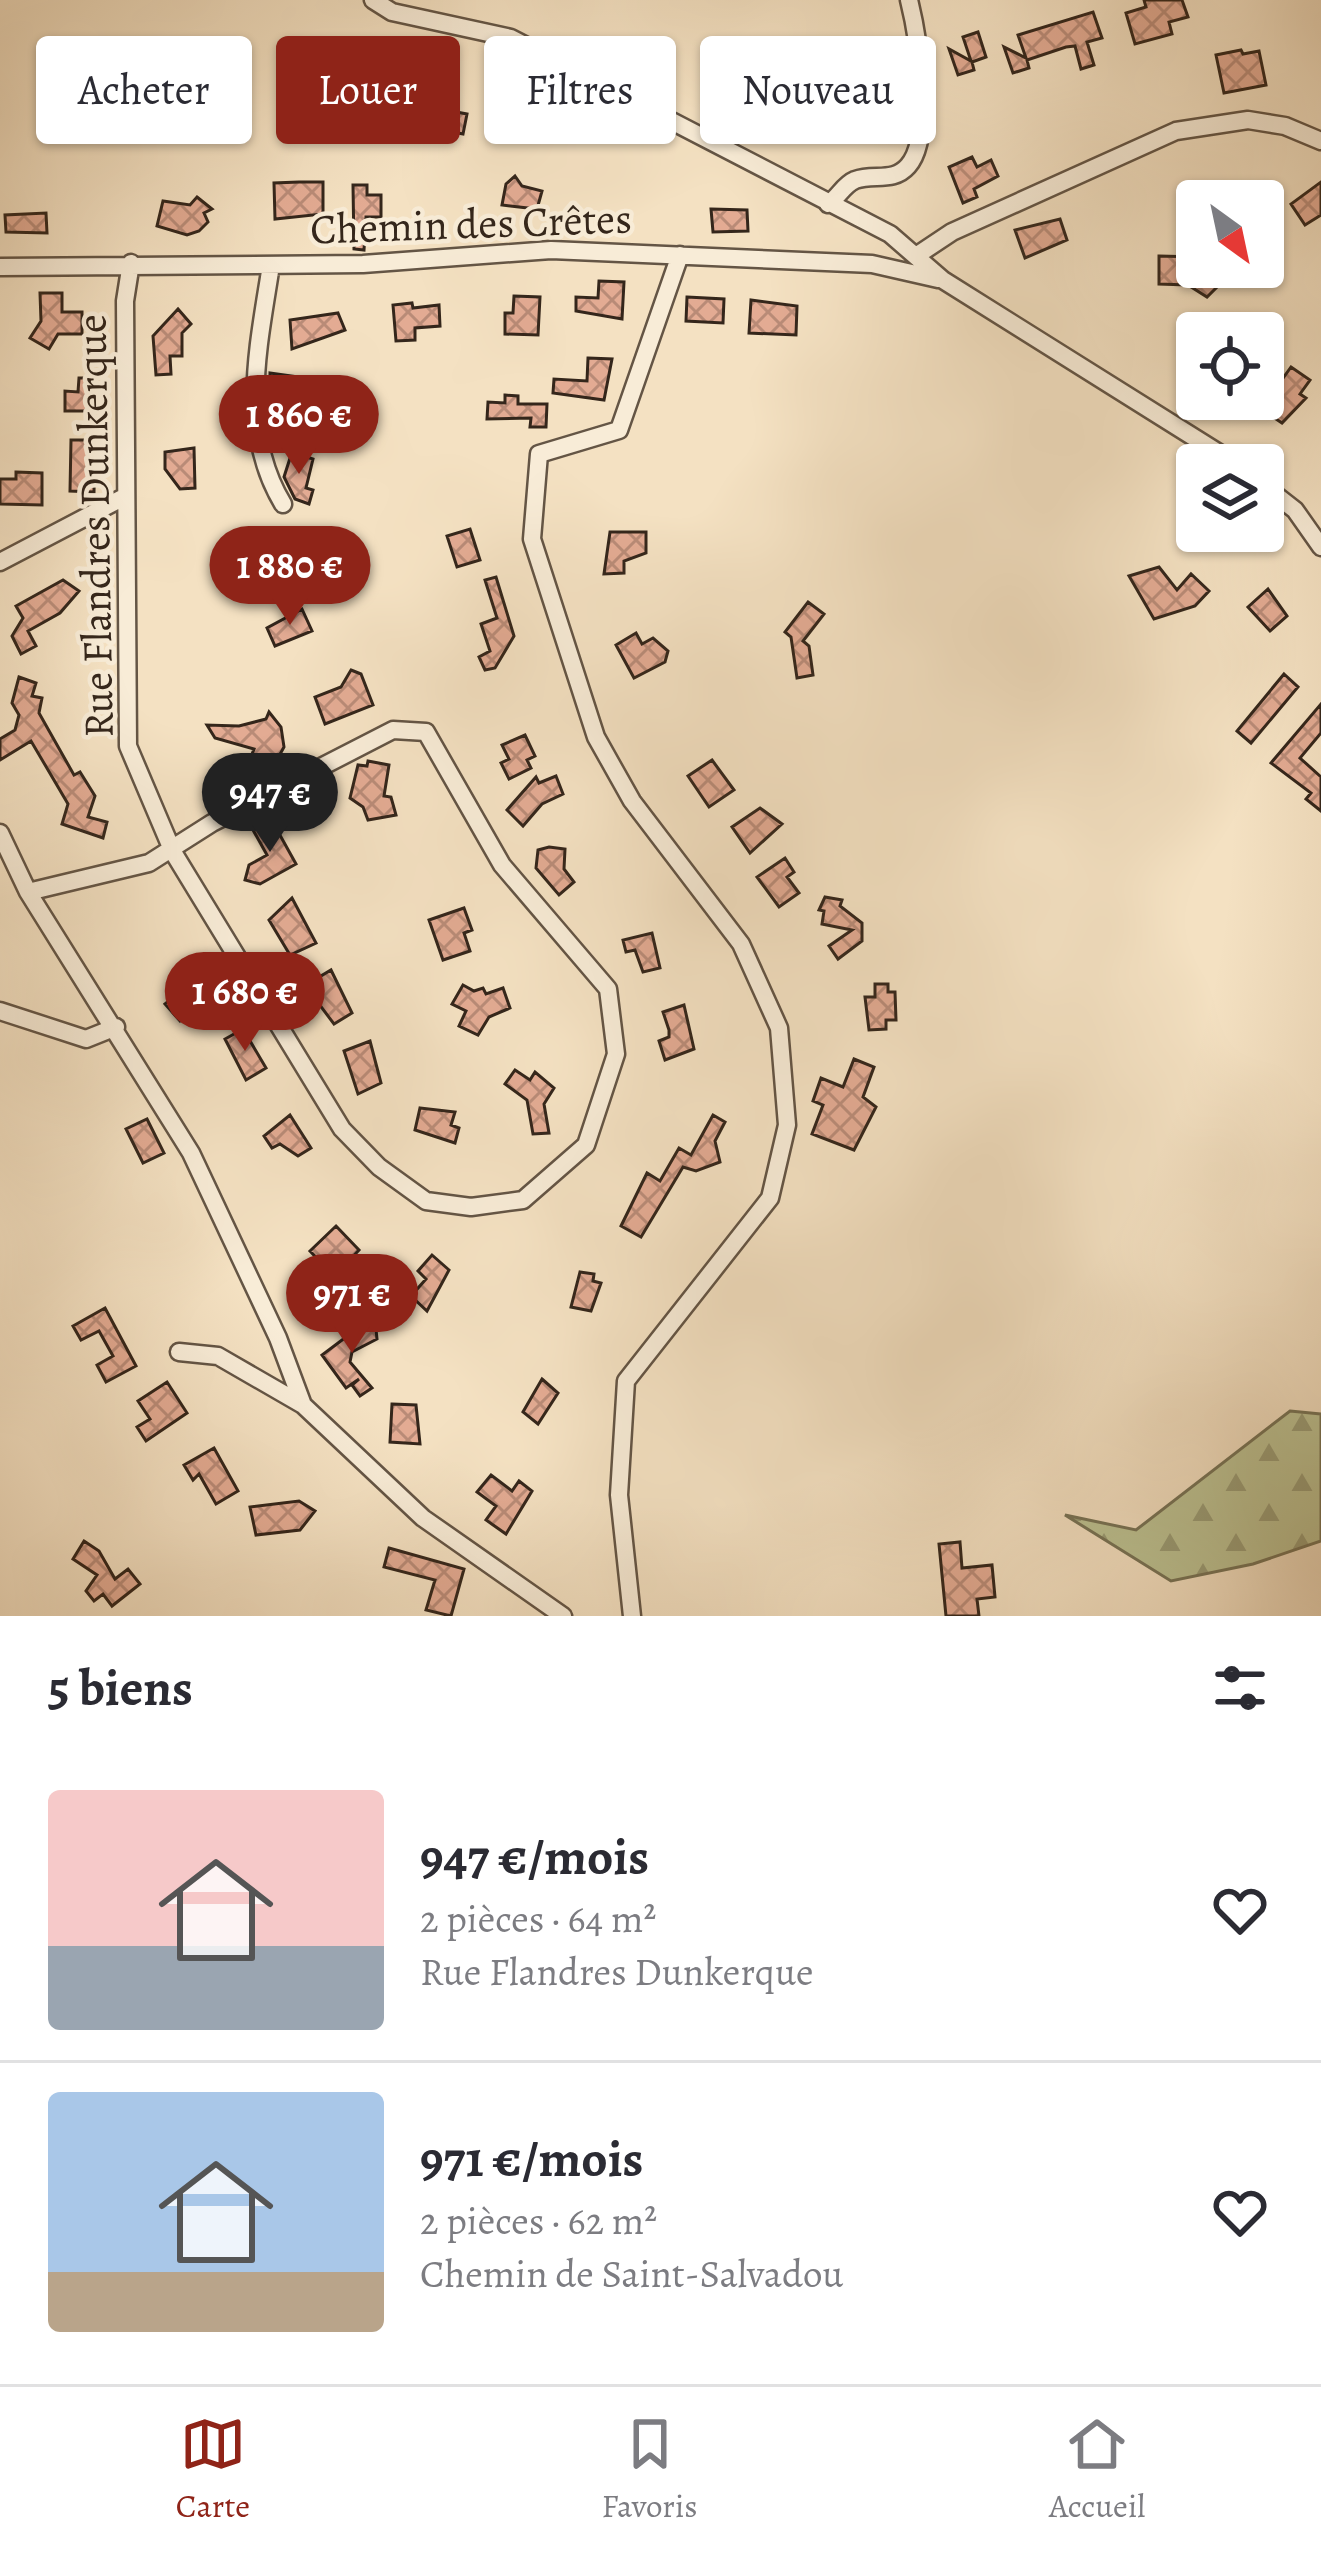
<!DOCTYPE html>
<html lang="fr">
<head>
<meta charset="utf-8">
<style>
	body { margin:0; font-family:Alegreya,serif; background:#f2f2f3; color:#2b2b33; height:100vh; display:flex; flex-direction:column; font-size:45px; white-space:nowrap }
	* { box-sizing:border-box; margin:0 }
	p { font-size:39px; color:#7c7c81 }
	.icon { flex:none; width:66px; height:66px; fill:none; stroke:currentColor; stroke-width:2; stroke-linecap:round; stroke-linejoin:round }
	.map { position:relative; height:1616px; overflow:hidden }
	.details { display:flex; flex-direction:column; background:#fff; flex:1 }
	.details>* { flex:none }
	.banner { position:absolute; left:36px; top:36px; width:1251px; height:108px; display:flex; gap:24px }
	.needle { width:78px; rotate:147deg }
	.buttons { position:absolute; left:1176px; top:180px; display:grid; gap:24px }
	.buttons a { display:grid; place-items:center; width:108px; height:108px; border-radius:12px; background:#fff; box-shadow:0 3px 9px #0004; font-size:60px }
	.price { position:absolute; translate:-50% -102px; padding:0 27px; border-radius:42px; background:#8f2418; color:#fff; font-size:39px; line-height:78px; filter:drop-shadow(0 3px 6px #0008) }
	.price::after { content:''; position:absolute; left:50%; top:72px; width:36px; height:27px; margin-left:-18px; background:inherit; clip-path:polygon(0 0,100% 0,50% 100%) }
	.price.selected { background:#222; color:#fff }
	ul { padding:0; list-style:none }
	li { display:flex; align-items:center; gap:36px; height:300px; padding:0 48px }
	li+li { border-top:3px solid #e1e1e2 }
	li span { display:grid; place-items:center; flex:none; width:336px; height:240px; border-radius:12px; color:#555 }
	li>.icon { margin-inline-start:auto }
	span .icon { width:144px; height:144px; fill:#fffc; stroke-width:1 }
	li b { font-size:51px }
	h2 { display:flex; justify-content:space-between; align-items:center; height:144px; padding:0 48px; font-size:51px }
	.pill { padding:0 42px; border-radius:12px; background:#fff; box-shadow:0 3px 9px #0004; font-size:42px; line-height:108px }
	.pill.selected { background:#8f2418; color:#fff }
	.tabs { display:flex; justify-content:space-around; align-items:center; height:168px; border-top:3px solid #e1e1e2; background:#fff; font-size:33px; color:#7c7c81 }
	.tabs a { display:grid; justify-items:center; gap:6px }
	.tabs .selected { color:#8f2418 }
	.map>svg:first-child { display:block }
	.forest { fill:url(#forest-firs); stroke:#787457; stroke-width:3 }
	.building { fill:url(#building-cross-hatch); stroke:#34261b; stroke-width:3 }
	.lines { fill:none; stroke-linecap:round; stroke-linejoin:round }
	.minor-casing { stroke:#645545; stroke-width:21 }
	.minor { stroke:#f8ecd7; stroke-width:16 }
	.labels { text-anchor:middle; stroke-width:9; stroke-linejoin:round; paint-order:stroke }
	.street-label { font-size:42px; fill:#34261b; stroke:#f8ecd7 }
</style>
</head>
<body>
<div class="map">
<svg width="1321" height="1616" viewBox="0 0 1321 1616">
	<defs>
		<pattern id="forest-firs" width="22" height="20" patternUnits="userSpaceOnUse" patternTransform="scale(3)"><rect width="22" height="20" fill="#bcc293"/><path d="M5 1l3.5 6h-7zM16 11l3.5 6h-7z" fill="#9a9d77"/></pattern>
		<pattern id="building-cross-hatch" width="8" height="8" patternUnits="userSpaceOnUse" patternTransform="scale(3)"><rect width="8" height="8" fill="#e3ab93"/><path d="M0 0l8 8M0 8l8-8" fill="none" stroke="#b98b77"/></pattern>
	</defs>
	<rect width="100%" height="100%" fill="#f4e1c2"/>
	<filter id="stains"><feTurbulence type="fractalNoise" baseFrequency=".00167" numOctaves="4"/><feColorMatrix values="0 0 0 0 .2 0 0 0 0 .09 0 0 0 0 .02 0 0 0 .5 -.17"/></filter>
	<radialGradient id="worn" r=".72"><stop offset=".6" stop-color="#630" stop-opacity="0"/><stop offset="1" stop-color="#630" stop-opacity=".3"/></radialGradient>
	<!-- forest -->
	<path class="forest" d="M1290,1411L1321,1414V1541L1253,1564L1171,1581L1065,1515L1136,1530Z"/>
	<!-- building -->
	<path class="building" d="M1144,0H1182L1188,17L1169,22L1172,34L1135,44L1126,13L1146,7Z
		M1093,12L1102,38L1087,42L1094,65L1081,69L1075,46L1066,47L1027,60L1029,68L1013,73L1004,47L1026,58L1018,35Z
		M978,32L986,57L972,62L974,70L958,75L949,49L971,61L963,37Z
		M356,41L397,50L390,79L354,78L349,70Z
		M1241,50L1243,54L1259,51L1266,85L1224,93L1216,55Z
		M430,107L467,114L463,134L426,127Z
		M972,157L977,167L991,160L998,176L974,189L977,197L963,203L949,167Z
		M515,176L522,186L542,191L537,209L502,205L506,184Z
		M299,182H323V214L275,219L274,183Z
		M1321,182V215L1305,225L1291,204Z
		M353,185H367V195H381V217H366L364,250L354,249Z
		M197,197L212,209L204,213L208,222L199,231L187,235L157,226L163,201L190,205Z
		M711,209L747,210L748,231L713,232Z
		M46,213L47,233L6,232L5,215Z
		M1060,219L1067,240L1025,258L1015,230Z
		M1159,256L1197,257V267H1209L1226,278L1207,297L1188,285L1159,284Z
		M599,281L624,282L622,319L576,311V297L598,298Z
		M40,293H62V312H82V334H58L49,349L30,338L41,321Z
		M514,296L540,297L538,335L505,334V313H513Z
		M687,297L724,299L723,323L686,321Z
		M751,300L797,306L796,335L749,333Z
		M412,303L413,308L439,305L440,326L415,328V340L396,341L393,305Z
		M178,309L191,324L182,333V356H170L171,374L156,375L153,336Z
		M338,313L345,330L292,349L290,320Z
		M588,358L612,359L604,400L553,393L554,379L587,381Z
		M1291,367L1310,380L1300,394L1306,398L1282,423L1261,409Z
		M270,373L348,384L345,398L327,395L323,421L299,417L304,389H270Z
		M79,378H96L95,411H65V391L78,392Z
		M505,395L518,396V404H547L546,427H530L531,418L487,419L488,402L505,403Z
		M71,440H95L94,492L70,491Z
		M194,448L195,488L180,489L165,469V452Z
		M292,452L313,459L306,488L313,490L309,504L295,499L284,477Z
		M16,472L42,473V505L0,504V479H16Z
		M470,529L480,560L457,567L447,536Z
		M610,532H646V553L624,561V573L604,574Z
		M1159,567L1177,590L1191,574L1209,591L1195,606L1154,619L1129,576Z
		M496,577L514,636L495,668L485,670L479,657L490,651L481,624L497,618L485,580Z
		M63,580L79,591L60,613L28,631L36,646L21,654L12,636L23,618L16,606Z
		M1268,589L1287,616L1270,631L1248,607Z
		M808,602L824,614L803,641L809,646L813,675L797,678L791,637L785,632Z
		M302,609L312,631L275,646L267,628Z
		M636,633L642,644L653,638L668,651L665,662L634,678L616,645Z
		M351,670L361,674L373,705L325,724L315,697L341,687Z
		M1284,674L1298,687L1251,743L1237,731Z
		M19,677L36,683L32,696L42,698L39,713L74,775L80,772L95,796L88,817L107,822L103,838L62,824L68,804L31,741L0,760V739L15,730L19,715L12,703Z
		M1321,704V733L1300,758L1321,777V811L1306,799L1311,793L1271,763Z
		M269,712L281,727L284,747L278,758L262,768L247,767L254,749L215,738L207,725L239,726L266,719Z
		M525,735L535,756L527,760L531,768L509,779L501,763L509,759L502,745Z
		M712,760L734,790L709,807L688,776Z
		M368,761L389,765L384,796L391,797L396,815L368,820L363,807L350,798L358,765L367,766Z
		M556,776L563,794L542,804L523,826L507,810L536,777L539,783Z
		M760,808L782,824L750,853L732,827Z
		M271,819L296,864L260,884L245,880L249,865L267,855L253,830Z
		M549,847L565,849L564,869L574,882L559,895L536,868L538,850Z
		M785,858L794,872L787,877L799,893L779,907L757,877Z
		M825,897L842,900L840,906L862,923V941L838,959L829,946L852,930L822,924L824,911L819,910Z
		M292,898L316,943L290,955L269,920Z
		M464,908L472,930L464,933L470,951L443,960L429,920Z
		M652,933L660,968L643,972L635,950L626,952L623,940Z
		M200,968L217,989L180,1021L165,1004L189,985L183,977Z
		M331,970L352,1013L334,1024L313,996L318,992L311,982Z
		M875,984H888V992H895L896,1020H886V1029L869,1030L865,997H875Z
		M463,985L474,991L483,988L486,994L503,988L510,1008L489,1017L478,1035L459,1026L466,1011L452,1004Z
		M684,1005L694,1049L665,1060L659,1041L669,1037V1030L663,1012Z
		M243,1029L266,1068L246,1080L225,1039Z
		M370,1041L381,1083L358,1094L344,1051Z
		M854,1059L874,1067L863,1097L876,1107L854,1150L812,1134L823,1105L813,1101L821,1078L843,1087Z
		M515,1070L530,1080L535,1072L554,1088L544,1104L549,1133L533,1134L527,1100L505,1084Z
		M420,1108L455,1112L451,1125L459,1128L455,1143L415,1130Z
		M290,1115L311,1148L298,1156L280,1144L272,1148L264,1136Z
		M713,1115L725,1122L715,1141L720,1162L696,1171L683,1167L641,1237L621,1226L647,1173L660,1181L679,1148L691,1155Z
		M147,1119L164,1153L143,1163L126,1129Z
		M336,1226L359,1250L344,1266L339,1260L328,1270L310,1251Z
		M432,1255L449,1270L427,1311L411,1296L426,1279L418,1271Z
		M580,1272L594,1274L593,1281L601,1283L591,1311L571,1307Z
		M105,1308L136,1366L106,1382L97,1365L113,1356L99,1331L81,1340L73,1326Z
		M375,1320L377,1339L352,1352L350,1362L372,1388L360,1396L352,1385L359,1379L346,1388L322,1355L358,1328L357,1322Z
		M542,1379L558,1393L538,1424L523,1412Z
		M167,1382L187,1413L146,1441L137,1427L150,1419L138,1401Z
		M392,1404L416,1405L420,1444L390,1442Z
		M214,1448L238,1491L216,1504L199,1474L193,1480L184,1465Z
		M491,1475L512,1491L519,1481L532,1491L506,1534L486,1520L496,1506L477,1492Z
		M299,1501L315,1511L300,1530L256,1535L250,1507Z
		M84,1541L99,1551L115,1579L128,1569L140,1584L112,1606L103,1594L94,1601L86,1591L97,1575L73,1559Z
		M960,1542L962,1568L992,1565L995,1597L977,1599L979,1616H946L939,1544Z
		M389,1548L464,1569L451,1616L426,1610L435,1580L384,1567Z"/>
	<g class="lines">
		<!-- minor casing -->
		<g class="minor-casing">
			<path id="minor" d="M373,0L392,12L511,38L890,234L943,280L1238,465
				M828,204C838,198 843,185 855,180C874,173 893,183 908,166C934,137 918,36 909,0
				M916,256L952,232L1176,131L1248,120L1285,126L1321,141
				M271,265C259,344 238,430 283,504
				M0,267L363,264L551,250L872,264L938,279
				M1263,485L1295,510L1321,547
				M0,562L126,496
				M0,833L28,892L191,1153L278,1338L303,1405L423,1518L563,1616
				M28,892L149,863L212,823L393,730L426,732L502,865L608,989L616,1054L586,1145L523,1200L471,1207L426,1201L379,1167L342,1129L173,852L128,746L125,301L131,263
				M0,1011L86,1039L116,1027
				M179,1352L218,1356L303,1405
				M632,1616L619,1495L626,1381L770,1198L787,1125L779,1028L741,944L632,801L596,737L532,539L539,454L619,430L680,255"/>
		</g>
		<!-- minor -->
		<use href="#minor" class="minor"/>
	</g>
	<g class="labels">
		<!-- street labels -->
		<g class="street-label">
			<text transform="translate(471 223) rotate(-2)" y="15">Chemin des Crêtes</text>
			<text transform="translate(94 526) rotate(-91)" y="15">Rue Flandres Dunkerque</text>
		</g>
	</g>
	<rect width="100%" height="100%" filter="url(#stains)"/>
	<rect width="100%" height="100%" fill="url(#worn)"/>
</svg>
<div class="buttons">
<a><svg class="needle" viewBox="-14 -14 28 28"><path d="M0-13l5 13h-10z" fill="#e53935"/><path d="M0 13l5-13h-10z" fill="#7c7c81"/></svg></a>
<a><svg class="icon" aria-label="locate" viewBox="0 0 24 24"><circle cx="12" cy="12" r="6"/><path d="M12 2v4M12 18v4M2 12h4M18 12h4"/></svg></a>
<a><svg class="icon" aria-label="layers" viewBox="0 0 24 24"><path d="M12 4l9 5-9 5-9-5zM3 14l9 5 9-5"/></svg></a>
</div>
<b class="price" style="left:299px;top:477px">1 860 €</b>
<b class="price" style="left:290px;top:628px">1 880 €</b>
<b class="price selected" style="left:270px;top:855px">947 €</b>
<b class="price" style="left:245px;top:1054px">1 680 €</b>
<b class="price" style="left:352px;top:1356px">971 €</b>
<div class="banner">
<a class="pill">Acheter</a>
<a class="pill selected">Louer</a>
<a class="pill">Filtres</a>
<a class="pill">Nouveau</a>
</div>
</div>
<section class="details">
<h2>5 biens<svg class="icon" aria-label="filters" viewBox="0 0 24 24"><path d="M4 7h16M4 17h16"/><circle cx="9" cy="7" r="2"/><circle cx="15" cy="17" r="2"/></svg></h2>
<ul>
<li><span style="background:linear-gradient(#f6c9c9 65%,#9aa5b1 0)"><svg class="icon" aria-label="home" viewBox="0 0 24 24"><path d="M3 11l9-7 9 7M6 9v11h12V9"/></svg></span><div><b>947 €/mois</b><p>2 pièces · 64 m²</p><p>Rue Flandres Dunkerque</p></div><svg class="icon" aria-label="heart" viewBox="0 0 24 24"><path d="M12 20l-8-8c-3-5 5-10 8-4 3-6 11-1 8 4z"/></svg></li>
<li><span style="background:linear-gradient(#a9c7e8 75%,#b9a48a 0)"><svg class="icon" aria-label="home" viewBox="0 0 24 24"><path d="M3 11l9-7 9 7M6 9v11h12V9"/></svg></span><div><b>971 €/mois</b><p>2 pièces · 62 m²</p><p>Chemin de Saint-Salvadou</p></div><svg class="icon" aria-label="heart" viewBox="0 0 24 24"><path d="M12 20l-8-8c-3-5 5-10 8-4 3-6 11-1 8 4z"/></svg></li>
</ul>
</section>
<nav class="tabs">
<a class="selected"><svg class="icon" aria-label="map" viewBox="0 0 24 24"><path d="M3 6l6-2 6 2 6-2v14l-6 2-6-2-6 2zM9 4v14M15 6v14"/></svg>Carte</a>
<a><svg class="icon" aria-label="saved" viewBox="0 0 24 24"><path d="M7 4h10v16l-5-4-5 4z"/></svg>Favoris</a>
<a><svg class="icon" aria-label="home" viewBox="0 0 24 24"><path d="M3 11l9-7 9 7M6 9v11h12V9"/></svg>Accueil</a>
</nav>
</body>
</html>
